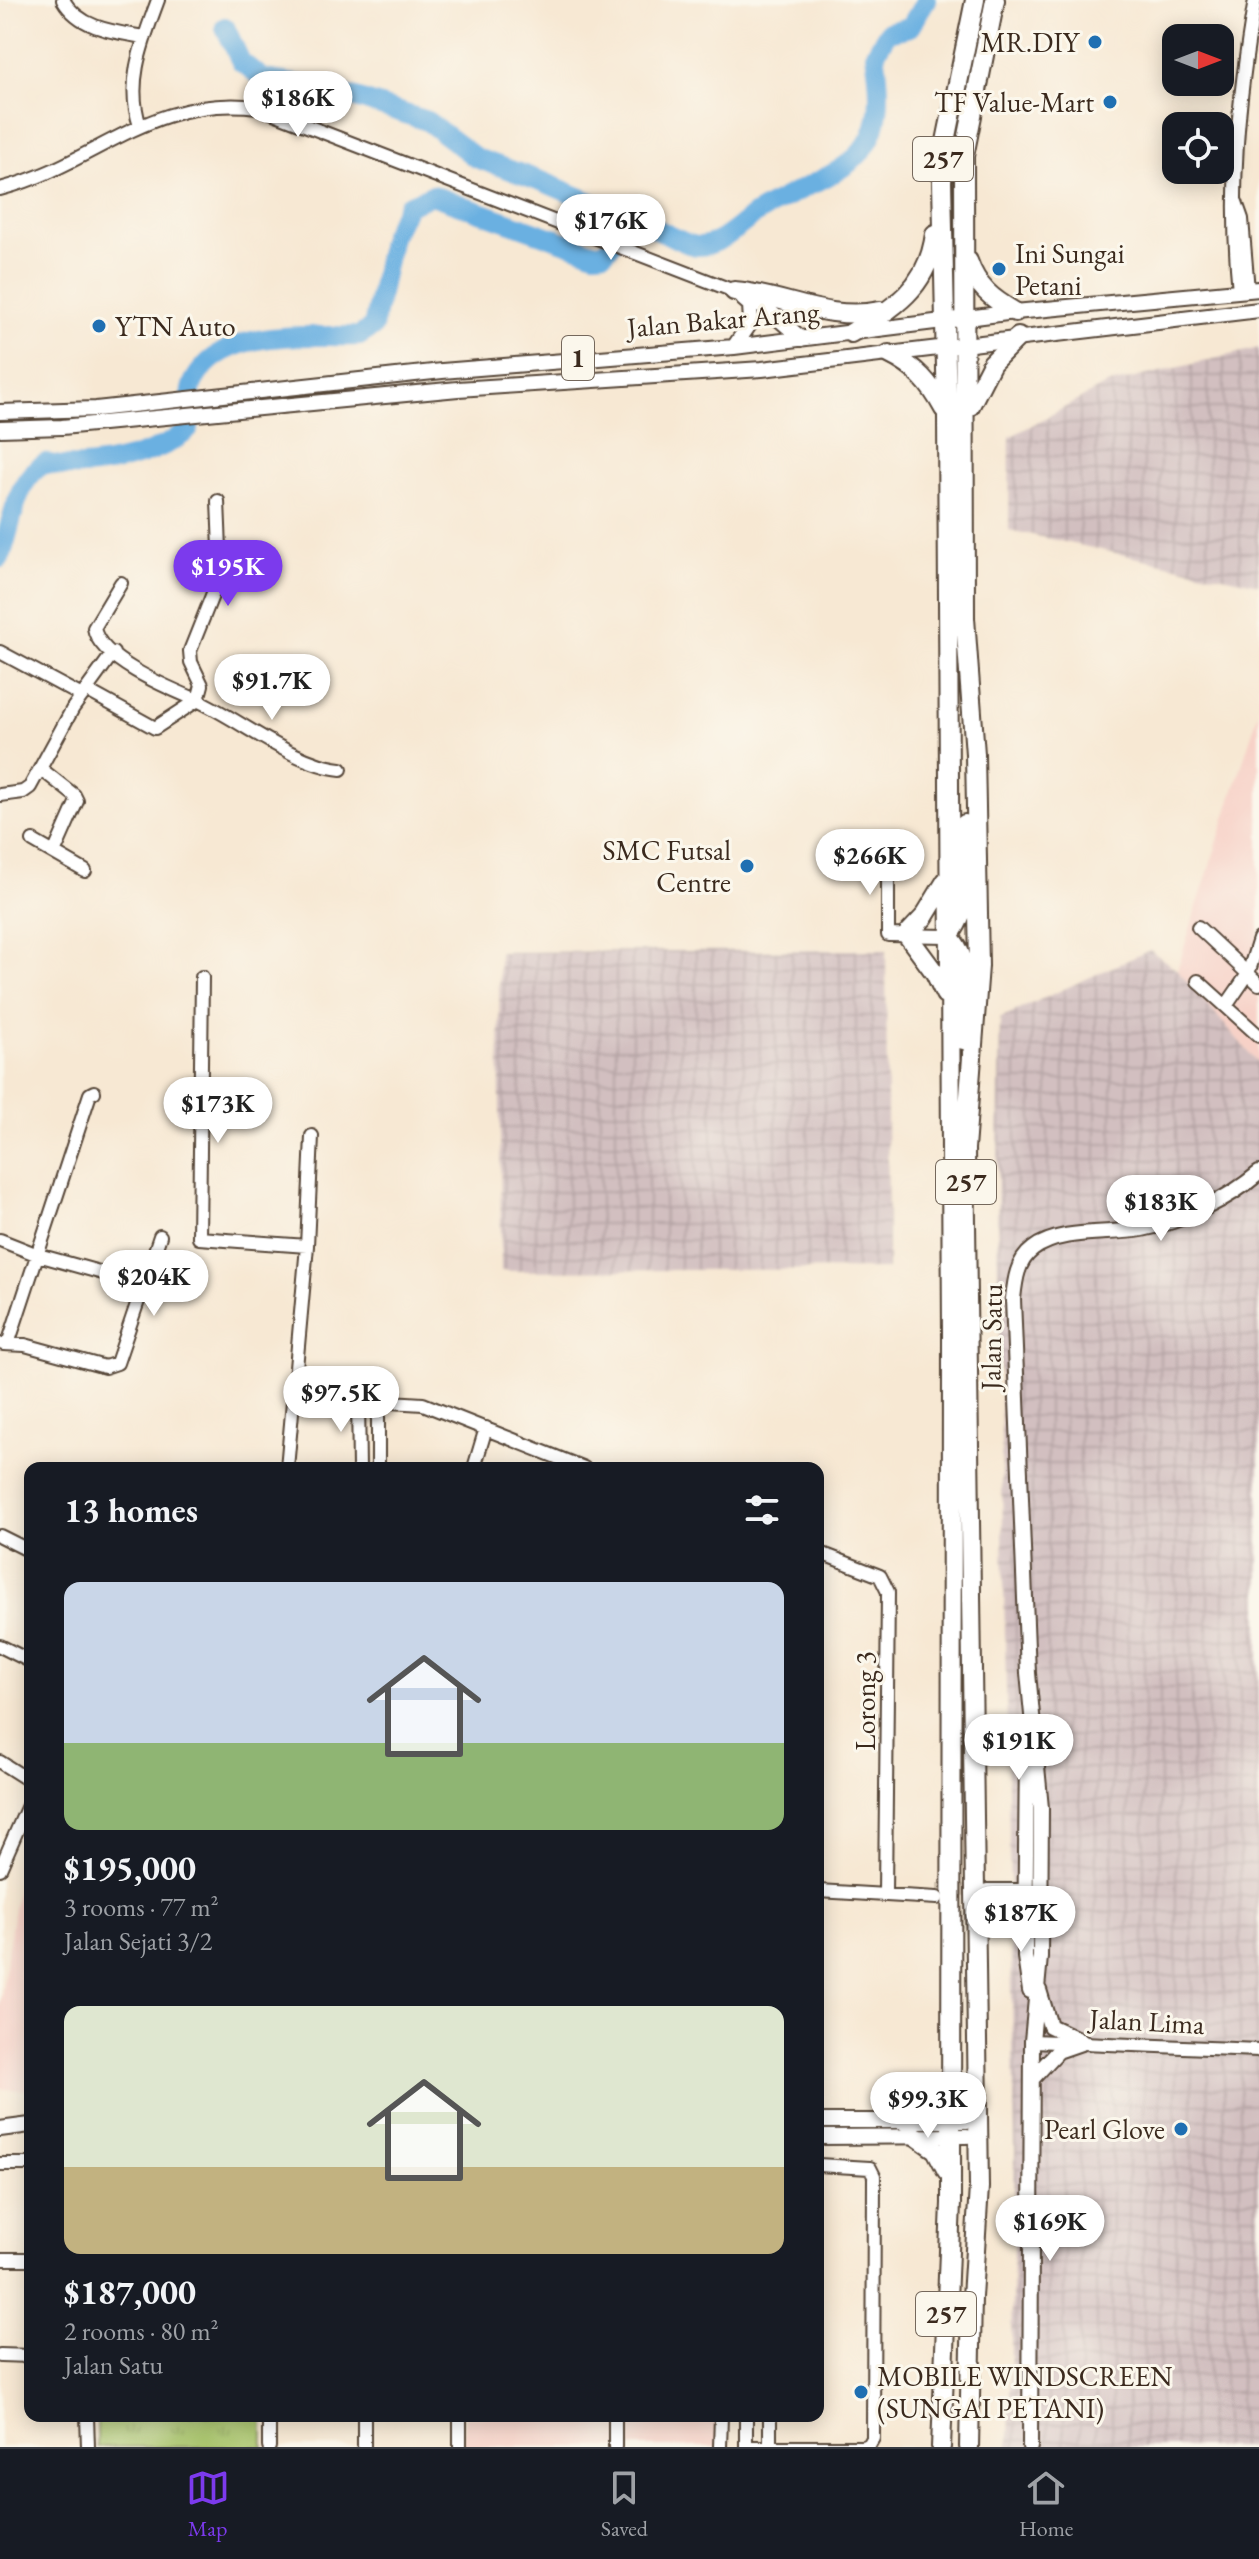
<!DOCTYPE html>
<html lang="en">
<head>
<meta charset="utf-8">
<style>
	body { margin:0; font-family:"EB Garamond",serif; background:#20242c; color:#f1f3f6; height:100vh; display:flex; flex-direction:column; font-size:30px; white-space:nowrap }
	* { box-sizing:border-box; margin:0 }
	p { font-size:26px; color:#9ea1a6 }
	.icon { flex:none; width:44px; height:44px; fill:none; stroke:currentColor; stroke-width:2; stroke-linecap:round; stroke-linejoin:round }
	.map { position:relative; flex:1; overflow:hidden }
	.drawer { position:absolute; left:24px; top:1462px; width:800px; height:960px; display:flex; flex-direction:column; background:#171b24; border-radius:16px; box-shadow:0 4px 20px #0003 }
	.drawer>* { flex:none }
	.needle { width:52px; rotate:90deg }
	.buttons { position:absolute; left:1162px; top:24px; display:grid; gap:16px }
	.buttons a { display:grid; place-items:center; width:72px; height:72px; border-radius:16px; background:#171b24; box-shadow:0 4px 20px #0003; font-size:40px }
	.price { position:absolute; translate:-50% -68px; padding:0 18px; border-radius:28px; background:#fff; color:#222; font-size:26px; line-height:52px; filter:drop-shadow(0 2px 4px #0008) }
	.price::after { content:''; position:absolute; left:50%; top:48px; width:24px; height:18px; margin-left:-12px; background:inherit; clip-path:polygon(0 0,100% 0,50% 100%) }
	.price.on { background:#7c3aed; color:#fff }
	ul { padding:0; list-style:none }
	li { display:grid; align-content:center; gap:16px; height:424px; padding:0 40px }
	li span { display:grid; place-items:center; height:248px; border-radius:16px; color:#555 }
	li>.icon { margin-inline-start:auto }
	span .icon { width:144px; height:144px; fill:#fffc; stroke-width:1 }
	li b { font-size:34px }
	h2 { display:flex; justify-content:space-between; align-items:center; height:96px; padding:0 40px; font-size:34px }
	.tab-bar { display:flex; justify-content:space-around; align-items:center; height:112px; border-top:2px solid #363941; background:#171b24; font-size:22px; color:#9ea1a6 }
	.tab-bar a { display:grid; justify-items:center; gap:4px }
	.tab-bar .on { color:#7c3aed }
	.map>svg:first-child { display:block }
	.built { fill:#f7d1c7 }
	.industrial { fill:url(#industrial-grid) }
	.park { fill:url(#park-tufts); stroke:#727845; stroke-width:2 }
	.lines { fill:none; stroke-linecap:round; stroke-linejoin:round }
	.river { stroke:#6ab0e1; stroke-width:20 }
	.minor-tunnel { stroke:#d1c2af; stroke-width:12; stroke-dasharray:12 6; stroke-linecap:butt }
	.minor-casing { stroke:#574639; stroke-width:16 }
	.major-casing { stroke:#574639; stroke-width:18 }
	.highway-casing { stroke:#574639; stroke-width:22 }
	.minor { stroke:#fff; stroke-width:12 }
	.major { stroke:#fff; stroke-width:14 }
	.highway { stroke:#fff; stroke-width:18 }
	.poi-dot { fill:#1f6fb2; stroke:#fbf7ec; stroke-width:3 }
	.labels { text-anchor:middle; stroke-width:6; stroke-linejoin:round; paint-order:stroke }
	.shield { fill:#fbf7ec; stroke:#75685c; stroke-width:2 }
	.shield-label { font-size:26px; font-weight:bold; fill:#3b2a1e }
	.poi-label { font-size:28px; fill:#3b2a1e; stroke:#fbf7ec; text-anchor:end }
	.street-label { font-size:28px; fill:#3b2a1e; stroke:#fbf7ec }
</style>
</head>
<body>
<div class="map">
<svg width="1259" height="2447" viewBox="0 0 1259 2447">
	<defs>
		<pattern id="industrial-grid" width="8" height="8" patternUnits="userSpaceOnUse" patternTransform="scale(2)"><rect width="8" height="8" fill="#d2bfc0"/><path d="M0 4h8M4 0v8" fill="none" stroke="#b5a4a5"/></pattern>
		<pattern id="park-tufts" width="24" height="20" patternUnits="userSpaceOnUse" patternTransform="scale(2)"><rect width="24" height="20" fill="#a9c56c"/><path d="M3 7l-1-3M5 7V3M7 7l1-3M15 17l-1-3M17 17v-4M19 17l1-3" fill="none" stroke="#92a95d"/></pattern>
	</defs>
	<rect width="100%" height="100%" fill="#fbf7ec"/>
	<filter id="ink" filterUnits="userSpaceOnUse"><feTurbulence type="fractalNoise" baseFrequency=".0125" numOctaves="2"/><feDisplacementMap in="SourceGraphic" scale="16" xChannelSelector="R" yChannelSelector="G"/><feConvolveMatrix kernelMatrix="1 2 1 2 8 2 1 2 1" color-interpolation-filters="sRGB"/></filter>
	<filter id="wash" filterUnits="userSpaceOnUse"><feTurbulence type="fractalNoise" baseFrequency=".006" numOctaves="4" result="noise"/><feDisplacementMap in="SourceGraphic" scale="32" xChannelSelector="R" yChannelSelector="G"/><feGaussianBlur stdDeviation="1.8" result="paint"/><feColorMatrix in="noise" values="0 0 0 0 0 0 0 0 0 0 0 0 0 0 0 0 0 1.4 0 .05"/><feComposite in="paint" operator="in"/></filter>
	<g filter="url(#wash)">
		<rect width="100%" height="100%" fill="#f7e8d3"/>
		<!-- built -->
		<path class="built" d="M1259,711V1064L1177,970Z
			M30,1858V2090L0,2089V2004L18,1883Z
			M465,2416H728V2447H464Z"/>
		<!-- industrial -->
		<path class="industrial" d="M1259,348V584L1009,530L1010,437L1106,385Z
			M886,950L888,1269L501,1271L499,952Z
			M1150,950L1177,970L1259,1064V2447H1009L1015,2150L997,1224L1000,1018Z"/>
		<!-- park -->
		<path class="park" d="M97,2416H263V2447H97Z"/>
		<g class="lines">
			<!-- river -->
			<path class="river" d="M225,27L241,62L264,79L328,89L427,121L476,158L544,182L632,220
				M0,558C13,527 13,479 46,463C84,474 161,456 189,429C190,416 188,392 194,381C225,325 306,338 359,336L373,327L392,236L408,205L432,195L595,253L605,252C612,244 619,230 626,223C637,211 681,247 699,246C723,245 737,226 756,214C837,164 895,172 875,54L888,32L910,27L926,0"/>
		</g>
	</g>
	<g filter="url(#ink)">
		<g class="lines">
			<!-- minor-tunnel -->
			<path class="minor-tunnel" d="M937,1889L982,1890"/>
			<!-- minor casing -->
			<g class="minor-casing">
				<path id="minor" d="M63,0C80,29 114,32 144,37
					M140,126C125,82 143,41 158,0
					M0,189C95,165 149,94 258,107L734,291
					M1236,202L1242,219L1248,290
					M1239,291C1229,192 1238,98 1255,0
					M121,583L94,628C99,660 171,689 197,700C239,719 295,765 341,769
					M0,652L82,696
					M86,690L155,728L198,700L202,685L191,662L190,651L221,573L218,501
					M41,769L74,795L77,801L54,853
					M0,795L23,792L30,787L73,708L113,653
					M33,841L85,871
					M888,859V935L948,936
					M1198,927L1259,984
					M202,977L199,1238L307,1246
					M1198,981L1259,1036
					M1226,1006L1248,974L1259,939
					M0,1240L38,1255L146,1285
					M3,1344L25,1345L105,1367L117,1363L160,1236
					M8,1344L90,1094L94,1092
					M287,1468L307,1246L312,1136
					M359,1468L358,1400L423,1404L584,1468
					M378,1468V1399
					M474,1468L486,1428
					M0,1536L30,1551
					M818,1552L880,1576L888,1592L885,1894
					M0,1646L30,1661
					M0,1762L30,1781
					M0,1869L30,1801
					M987,1890H1032
					M818,1891L937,1898
					M987,1898H1033
					M1032,2041L1259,2050
					M0,2164H30
					M0,2259H30
					M0,2355L30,2356
					M87,2416L88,2447
					M269,2416V2447
					M746,2416V2447H861L869,2445L873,2438L874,2176L870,2168L818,2165
					M364,2447V2416
					M460,2447V2416
					M615,2447V2416
					M720,2447L721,2416
					M770,2447V2416"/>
			</g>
			<!-- major casing -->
			<g class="major-casing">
				<path id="major" d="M745,296L766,308L802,339
					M734,347L751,322L750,305L743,299
					M0,412L96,409L442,371L734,347L1015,312L1259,289
					M0,429L62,427L458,389L762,369L1259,310
					M1027,1748L1025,1957L1030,1991
					M1039,1990L1050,2026L1084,2042
					M1032,2079L1058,2051L1084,2042
					M818,2121H967
					M0,2129L30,2125
					M818,2137L967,2136
					M1030,2447L1032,2041L1040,1957L1041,1808L1028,1673L1013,1299C1015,1280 1017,1261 1033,1249C1061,1228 1109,1235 1142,1229C1184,1221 1227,1200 1259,1173"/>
			</g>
			<!-- highway casing -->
			<g class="highway-casing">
				<path id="highway" d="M968,261C977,287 992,299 1015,312
					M734,291C785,295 827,322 880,311
					M851,333C894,308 928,288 935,234
					M889,354C916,367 930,383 944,409
					M970,406L992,363L1018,337
					M948,936C974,958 963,1008 963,1040
					M948,936C974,910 964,858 965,824
					M945,994L935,973L907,935L924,917L946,881
					M906,2122L932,2107L948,2080
					M916,2136L936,2150L947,2171
					M941,2447L951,2203L952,1336L947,415L942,182L943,156L975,0
					M969,2447L972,2297L979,2187L965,1149L979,966L975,754L965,618L964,156L995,0"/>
			</g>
			<!-- minor -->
			<use href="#minor" class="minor"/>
			<!-- major -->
			<use href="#major" class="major"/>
			<!-- highway -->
			<use href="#highway" class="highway"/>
		</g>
	</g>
	<!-- markers -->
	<g class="poi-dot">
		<circle cx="1095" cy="42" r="8"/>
		<circle cx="1110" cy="102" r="8"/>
		<circle cx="999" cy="269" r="8"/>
		<circle cx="99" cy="326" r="8"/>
		<circle cx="747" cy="866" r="8"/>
		<circle cx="1181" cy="2129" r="8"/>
		<circle cx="861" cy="2392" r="8"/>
	</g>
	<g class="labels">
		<!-- shield labels -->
		<g class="shield">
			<rect x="913" y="137" width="60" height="44" rx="6"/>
			<rect x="562" y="336" width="32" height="44" rx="6"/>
			<rect x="936" y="1160" width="60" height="44" rx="6"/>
			<rect x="916" y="2292" width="60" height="44" rx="6"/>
		</g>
		<g class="shield-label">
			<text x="943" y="168">257</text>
			<text x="578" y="367">1</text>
			<text x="966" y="1191">257</text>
			<text x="946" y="2323">257</text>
		</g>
		<!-- poi labels -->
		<g class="poi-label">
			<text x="1079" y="52">MR.DIY</text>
			<text x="1094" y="112">TF Value-Mart</text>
			<text x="1015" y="263" text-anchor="start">Ini Sungai<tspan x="1015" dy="32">Petani</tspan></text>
			<text x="115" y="336" text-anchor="start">YTN Auto</text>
			<text x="731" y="860">SMC Futsal<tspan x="731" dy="32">Centre</tspan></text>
			<text x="1165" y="2139">Pearl Glove</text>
			<text x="877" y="2386" text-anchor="start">MOBILE WINDSCREEN<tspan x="877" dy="32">(SUNGAI PETANI)</tspan></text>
		</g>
		<!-- street labels -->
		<g class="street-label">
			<text transform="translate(723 319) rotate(-5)" y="10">Jalan Bakar Arang</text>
			<text transform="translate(991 1337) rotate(-89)" y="10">Jalan Satu</text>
			<text transform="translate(865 1701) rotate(-90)" y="10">Lorong 3</text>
			<text transform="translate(1147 2021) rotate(3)" y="10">Jalan Lima</text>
		</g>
	</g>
</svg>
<div class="buttons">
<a><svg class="needle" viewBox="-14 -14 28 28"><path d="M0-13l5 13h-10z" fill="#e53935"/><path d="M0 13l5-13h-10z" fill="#9ea1a6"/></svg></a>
<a><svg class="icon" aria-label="locate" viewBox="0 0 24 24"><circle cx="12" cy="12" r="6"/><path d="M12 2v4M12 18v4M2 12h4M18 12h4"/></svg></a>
</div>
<b class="price" style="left:298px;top:139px">$186K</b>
<b class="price" style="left:611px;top:262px">$176K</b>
<b class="price on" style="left:228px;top:608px">$195K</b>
<b class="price" style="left:272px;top:722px">$91.7K</b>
<b class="price" style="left:870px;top:897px">$266K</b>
<b class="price" style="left:218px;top:1145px">$173K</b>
<b class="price" style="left:1161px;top:1243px">$183K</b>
<b class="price" style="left:154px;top:1318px">$204K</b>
<b class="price" style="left:341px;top:1434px">$97.5K</b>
<b class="price" style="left:1019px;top:1782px">$191K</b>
<b class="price" style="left:1021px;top:1954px">$187K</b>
<b class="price" style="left:928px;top:2140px">$99.3K</b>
<b class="price" style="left:1050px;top:2263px">$169K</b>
<section class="drawer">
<h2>13 homes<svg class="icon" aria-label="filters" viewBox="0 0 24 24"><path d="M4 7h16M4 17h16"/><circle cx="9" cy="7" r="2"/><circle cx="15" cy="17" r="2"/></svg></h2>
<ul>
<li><span style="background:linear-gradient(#c9d6e8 65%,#8fb573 0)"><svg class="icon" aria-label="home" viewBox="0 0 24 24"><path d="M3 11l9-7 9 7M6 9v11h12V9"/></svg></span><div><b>$195,000</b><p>3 rooms · 77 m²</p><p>Jalan Sejati 3/2</p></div></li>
<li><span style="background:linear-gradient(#dfe7d0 65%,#c2b280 0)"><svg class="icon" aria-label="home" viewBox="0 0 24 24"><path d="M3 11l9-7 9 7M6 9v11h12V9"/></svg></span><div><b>$187,000</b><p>2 rooms · 80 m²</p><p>Jalan Satu</p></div></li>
</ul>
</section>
</div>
<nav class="tab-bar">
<a class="on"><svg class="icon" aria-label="map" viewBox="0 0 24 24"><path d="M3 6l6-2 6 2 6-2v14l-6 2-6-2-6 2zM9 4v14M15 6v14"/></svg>Map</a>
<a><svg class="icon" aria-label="saved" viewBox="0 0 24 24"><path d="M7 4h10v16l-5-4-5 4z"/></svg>Saved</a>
<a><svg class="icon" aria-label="home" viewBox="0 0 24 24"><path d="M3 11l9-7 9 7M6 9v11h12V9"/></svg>Home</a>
</nav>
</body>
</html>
